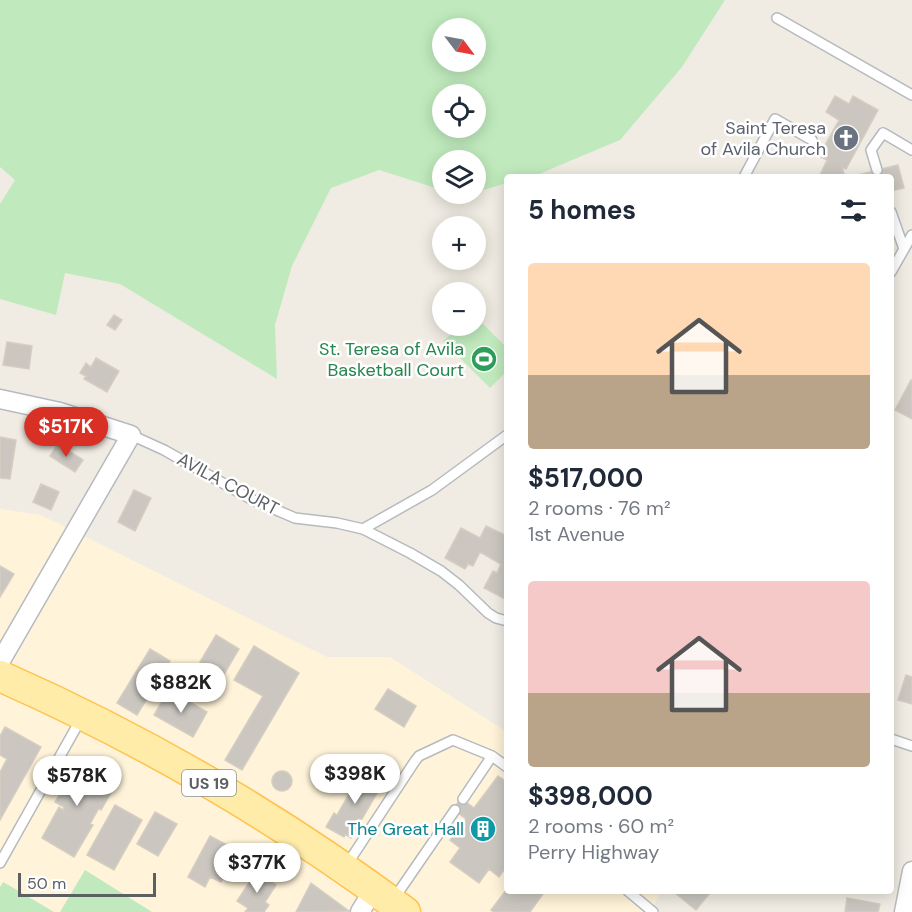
<!DOCTYPE html>
<html lang="en">
<head>
<meta charset="utf-8">
<style>
	body { margin:0; font-family:"DM Sans",sans-serif; background:#f6f6f7; color:#1f2937; height:100vh; display:flex; flex-direction:column; font-size:22px; white-space:nowrap }
	* { box-sizing:border-box; margin:0 }
	p { font-size:20px; color:#747a83 }
	.icon { flex:none; width:33px; height:33px; fill:none; stroke:currentColor; stroke-width:2; stroke-linecap:round; stroke-linejoin:round }
	.map { position:relative; flex:1; overflow:hidden }
	.sheet { position:absolute; left:504px; top:174px; width:390px; height:720px; display:flex; flex-direction:column; background:#fff; border-radius:6px; box-shadow:0 3px 15px #0003 }
	.sheet>* { flex:none }
	.needle { width:39px; rotate:122deg }
	.fabs { position:absolute; left:432px; top:18px; display:grid; gap:12px }
	.fabs a { display:grid; place-items:center; width:54px; height:54px; border-radius:50%; background:#fff; box-shadow:0 3px 15px #0003; font-size:30px }
	.scale { position:absolute; left:18px; bottom:15px; width:138px; box-sizing:border-box; padding-left:6px; border:3px solid #5b6065; border-top:0; font-size:16px; line-height:21px; white-space:nowrap; color:#5b6065; -webkit-text-stroke:4px #fff; paint-order:stroke }
	.price { position:absolute; translate:-50% -51px; padding:0 14px; border-radius:21px; background:#fff; color:#222; font-size:20px; line-height:39px; filter:drop-shadow(0 2px 3px #0008) }
	.price::after { content:''; position:absolute; left:50%; top:36px; width:18px; height:14px; margin-left:-9px; background:inherit; clip-path:polygon(0 0,100% 0,50% 100%) }
	.price.selected { background:#d93025; color:#fff }
	ul { padding:0; list-style:none }
	li { display:grid; align-content:center; gap:12px; height:318px; padding:0 24px }
	li span { display:grid; place-items:center; height:186px; border-radius:6px; color:#555 }
	li>.icon { margin-inline-start:auto }
	span .icon { width:108px; height:108px; fill:#fffc; stroke-width:1 }
	li b { font-size:26px }
	h2 { display:flex; justify-content:space-between; align-items:center; height:72px; padding:0 24px; font-size:26px }
	.map>svg:first-child { display:block }
	.commercial { fill:#fff4d9 }
	.green { fill:#c0eabd; fill-rule:evenodd }
	.building { fill:#cbc7c0; stroke:#d5cdc1; stroke-width:1.5 }
	.lines { fill:none; stroke-linecap:round; stroke-linejoin:round }
	.service-casing { stroke:#b6babf; stroke-width:12 }
	.minor-casing { stroke:#b6babf; stroke-width:21 }
	.primary-casing { stroke:#ffc24d; stroke-width:33 }
	.service { stroke:#fff; stroke-width:9 }
	.minor { stroke:#fff; stroke-width:18 }
	.primary { stroke:#ffeca9; stroke-width:30 }
	.labels { text-anchor:middle; stroke-width:5; stroke-linejoin:round; paint-order:stroke }
	.shield { fill:#fff; stroke:#8c9093; stroke-width:1.5 }
	.shield-label { font-size:16px; font-weight:bold; fill:#5b6065 }
	.worship-label { font-size:18px; fill:#5b616d; stroke:#fff; text-anchor:end }
	.leisure-label { font-size:18px; fill:#27864d; stroke:#fff; text-anchor:end }
	.street-label { font-size:18px; fill:#5b6065; stroke:#fff }
	.culture-label { font-size:18px; fill:#0d838f; stroke:#fff; text-anchor:end }
</style>
</head>
<body>
<div class="map">
<svg width="912" height="912" viewBox="0 0 912 912">
	<rect width="100%" height="100%" fill="#f0ece3"/>
	<!-- commercial -->
	<path class="commercial" d="M0,509L41,515L327,657H390L507,732V891H662L649,912H152L85,870L60,912H54L4,882L0,887Z"/>
	<!-- green -->
	<path class="green" d="M0,0H725L682,67L620,140L539,174L530,177H507V183L476,192V160H442V190L379,170L331,188L292,266L275,325L277,379L120,284L65,273L56,315L0,299V204L15,180L0,167ZM442,28H476V62H442ZM442,94H476V128H442Z
		M476,317L507,348V371L490,388L443,341L461,326H476Z
		M85,870L152,912H60Z
		M3,882L54,912H0V887Z"/>
	<!-- building -->
	<path class="building" d="M835,96L849,104L853,96L878,110L846,169L842,167L845,177H810L820,175L827,160L819,156L839,120L826,112Z
		M898,165L904,188L891,191V177H850Z
		M114,315L122,320L115,330L107,325Z
		M7,342L32,346L29,369L3,365Z
		M96,358L119,371L107,392L84,379L86,376L80,373L86,363L91,367Z
		M911,380L912,381V419L895,410Z
		M0,437L16,440L10,479L0,478Z
		M58,444L83,460L75,472L50,456Z
		M41,484L59,492L51,510L33,502Z
		M134,490L151,498L135,531L118,522Z
		M486,526L507,536V600L484,588L493,571L497,573L501,564L480,552L473,566L468,564L465,569L445,558L461,528L480,538Z
		M0,566L14,574L0,597Z
		M216,635L239,649L223,676L200,662Z
		M254,646L299,673L242,770L225,760L263,696L234,680Z
		M150,649L170,661L137,715L117,703Z
		M906,675L912,677V704L898,700Z
		M388,689L416,706L404,727L375,709Z
		M169,690L207,712L193,737L154,715Z
		M5,727L41,747L0,820V772L7,759L0,755V736Z
		M74,761L116,784L101,810L99,808L90,824L93,825L74,857L42,838L59,807L63,810L64,807L55,802L63,789L57,785Z
		M358,768L374,777L371,782L380,788L351,838L345,834L344,837L326,827L334,813L337,815L356,782L352,779Z
		M272 781a10 10 0 1 1 20 0a10 10 0 1 1-20 0Z
		M498,776L507,782V866L499,877L489,869L479,883L450,862L460,848L450,840L466,819L453,809L461,798L474,808Z
		M115,805L142,820L114,870L87,855Z
		M155,812L177,824L158,856L137,844Z
		M210,836L227,845L216,865L227,871L221,882L210,877L205,887L188,877Z
		M256,872L276,885L265,902L269,905L264,912H245L248,908L237,901Z
		M311,883L349,911L296,912Z
		M507,889V891H545L530,912H494L491,910Z
		M677,891H706L709,894L696,910L675,893Z
		M847,898L880,904L878,912H845Z"/>
	<g class="lines">
		<!-- service casing -->
		<g class="service-casing">
			<path id="service" d="M777,18L912,95
				M877,170L871,150L883,133L912,150
				M744,177L775,119L812,140
				M891,212L904,249
				M891,272L912,235
				M131,435L164,450L251,499L295,518L337,523L363,529L410,553L441,571L459,585L488,613L496,618L507,621
				M363,529L432,490L507,435
				M891,739L912,746
				M463,799L492,756
				M0,863L82,717
				M346,866L415,761L419,756L453,740L492,756L507,767
				M628,891L653,912
				M393,900L455,810"/>
		</g>
		<!-- minor casing -->
		<g class="minor-casing">
			<path id="minor" d="M0,399L60,412L131,435L0,662
				M360,912L374,889
				M904,912L912,871"/>
		</g>
		<!-- primary casing -->
		<g class="primary-casing">
			<path id="primary" d="M0,676C143,739 280,819 405,912"/>
		</g>
		<!-- service -->
		<use href="#service" class="service"/>
		<!-- minor -->
		<use href="#minor" class="minor"/>
		<!-- primary -->
		<use href="#primary" class="primary"/>
	</g>
	<!-- icons -->
	<defs>
		<g id="church-disc" transform="scale(1.35)"><circle r="9.5" fill="#6b7280" stroke="#fff"/><path d="M-1.2-6h2.4v3.5h3.3v2.4h-3.3V6h-2.4V-.1h-3.3v-2.4h3.3Z" fill="#fff"/></g>
		<g id="stadium-disc" transform="scale(1.35)"><circle r="9.5" fill="#2e9e5b" stroke="#fff"/><path d="M0-5a6.5 5 0 1 0 0 10a6.5 5 0 1 0 0-10ZM-3.5-1.8h7v3.6h-7Z" fill="#fff"/></g>
		<g id="building-disc" transform="scale(1.35)"><circle r="9.5" fill="#0f9aa8" stroke="#fff"/><path d="M-4-6H4V6H1V3H-1V6H-4ZM-2.5-4.3h1.7v1.8h-1.7ZM.8-4.3h1.7v1.8H.8ZM-2.5-1h1.7V.8h-1.7ZM.8-1h1.7V.8H.8Z" fill="#fff"/></g>
	</defs>
	<g fill-rule="evenodd">
		<use href="#church-disc" x="846" y="138"/>
		<use href="#stadium-disc" x="484" y="359"/>
		<use href="#building-disc" x="483" y="829"/>
	</g>
	<g class="labels">
		<!-- shield labels -->
		<rect class="shield" x="182" y="770" width="54" height="26" rx="4.5"/>
		<g class="shield-label">
			<text x="209" y="789">US 19</text>
		</g>
		<!-- worship labels -->
		<g class="worship-label">
			<text x="826" y="134">Saint Teresa<tspan x="826" dy="21">of Avila Church</tspan></text>
		</g>
		<!-- leisure labels -->
		<g class="leisure-label">
			<text x="464" y="355">St. Teresa of Avila<tspan x="464" dy="21">Basketball Court</tspan></text>
		</g>
		<!-- street labels -->
		<g class="street-label">
			<text transform="translate(228 484) rotate(28)" y="6">AVILA COURT</text>
		</g>
		<!-- culture labels -->
		<g class="culture-label">
			<text x="464" y="835">The Great Hall</text>
		</g>
	</g>
</svg>
<div class="fabs">
<a><svg class="needle" viewBox="-14 -14 28 28"><path d="M0-13l5 13h-10z" fill="#e53935"/><path d="M0 13l5-13h-10z" fill="#747a83"/></svg></a>
<a><svg class="icon" aria-label="locate" viewBox="0 0 24 24"><circle cx="12" cy="12" r="6"/><path d="M12 2v4M12 18v4M2 12h4M18 12h4"/></svg></a>
<a><svg class="icon" aria-label="layers" viewBox="0 0 24 24"><path d="M12 4l9 5-9 5-9-5zM3 14l9 5 9-5"/></svg></a>
<a>+</a>
<a>−</a>
</div>
<div class="scale">50 m</div>
<b class="price selected" style="left:66px;top:458px">$517K</b>
<b class="price" style="left:181px;top:714px">$882K</b>
<b class="price" style="left:355px;top:805px">$398K</b>
<b class="price" style="left:77px;top:807px">$578K</b>
<b class="price" style="left:257px;top:894px">$377K</b>
<section class="sheet">
<h2>5 homes<svg class="icon" aria-label="filters" viewBox="0 0 24 24"><path d="M4 7h16M4 17h16"/><circle cx="9" cy="7" r="2"/><circle cx="15" cy="17" r="2"/></svg></h2>
<ul>
<li><span style="background:linear-gradient(#ffd9b3 60%,#b9a48a 0)"><svg class="icon" aria-label="home" viewBox="0 0 24 24"><path d="M3 11l9-7 9 7M6 9v11h12V9"/></svg></span><div><b>$517,000</b><p>2 rooms · 76 m²</p><p>1st Avenue</p></div></li>
<li><span style="background:linear-gradient(#f6c9c9 60%,#b9a48a 0)"><svg class="icon" aria-label="home" viewBox="0 0 24 24"><path d="M3 11l9-7 9 7M6 9v11h12V9"/></svg></span><div><b>$398,000</b><p>2 rooms · 60 m²</p><p>Perry Highway</p></div></li>
</ul>
</section>
</div>
</body>
</html>
